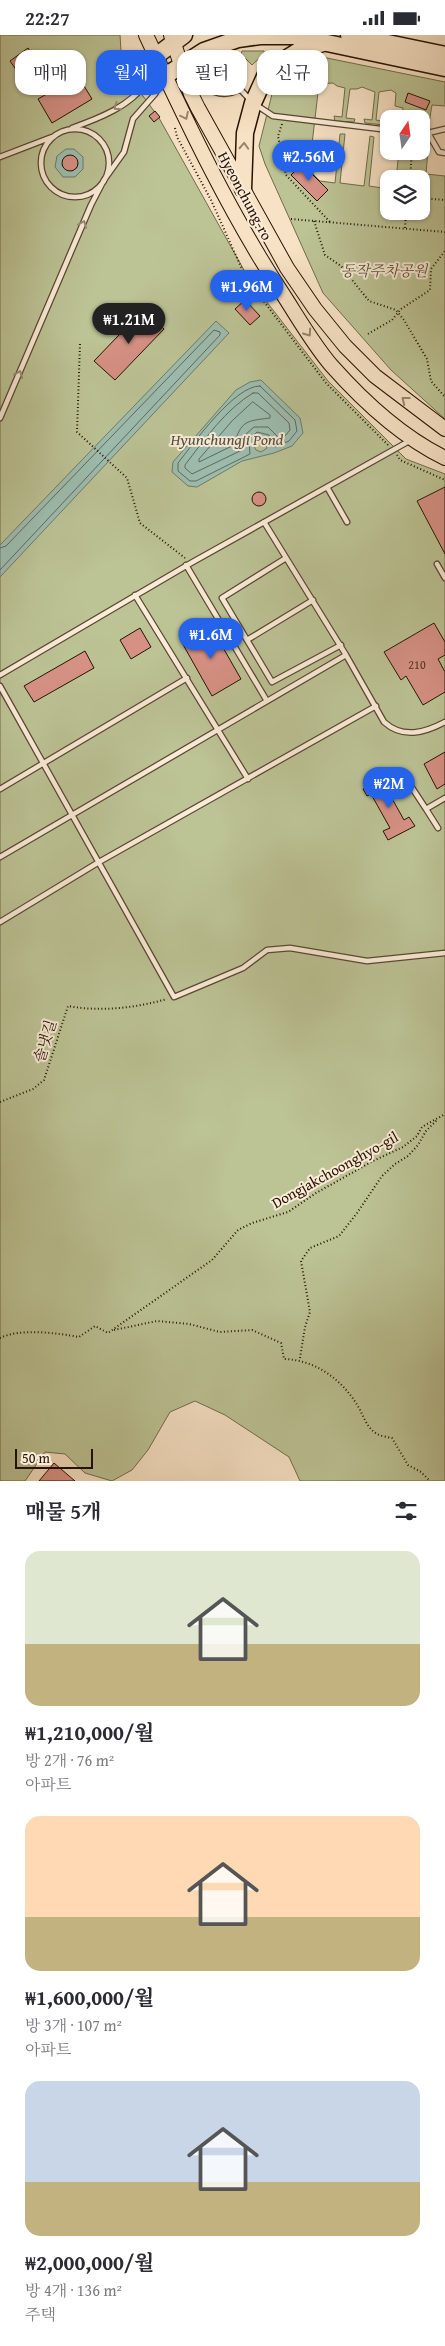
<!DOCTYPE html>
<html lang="ko">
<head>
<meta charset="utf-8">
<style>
	body { margin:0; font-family:"Gentium Book Plus","Noto Serif KR",serif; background:#f7f7f7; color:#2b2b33; height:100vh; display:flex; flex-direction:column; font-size:19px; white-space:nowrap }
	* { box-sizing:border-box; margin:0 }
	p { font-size:16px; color:#7c7c81 }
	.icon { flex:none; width:28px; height:28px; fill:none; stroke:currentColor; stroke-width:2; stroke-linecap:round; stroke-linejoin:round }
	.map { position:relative; height:1446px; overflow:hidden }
	.panel { display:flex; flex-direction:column; background:#fff; flex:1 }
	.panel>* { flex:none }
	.top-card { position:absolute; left:15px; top:15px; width:415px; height:45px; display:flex; gap:10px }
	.needle { width:32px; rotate:13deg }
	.buttons { position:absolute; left:380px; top:75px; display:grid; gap:10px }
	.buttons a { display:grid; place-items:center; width:50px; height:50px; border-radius:10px; background:#fff; box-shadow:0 1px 4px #0004; font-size:25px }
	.scale { position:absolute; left:15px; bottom:12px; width:78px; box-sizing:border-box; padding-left:5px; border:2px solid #261300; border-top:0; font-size:14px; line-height:18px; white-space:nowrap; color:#261300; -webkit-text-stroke:4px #faecd9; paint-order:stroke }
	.price { position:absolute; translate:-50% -42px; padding:0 11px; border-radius:18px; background:#2563eb; color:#fff; font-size:16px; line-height:32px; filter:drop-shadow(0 1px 2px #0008) }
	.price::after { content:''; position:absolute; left:50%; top:30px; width:15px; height:11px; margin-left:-8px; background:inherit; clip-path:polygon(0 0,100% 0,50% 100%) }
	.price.on { background:#222; color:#fff }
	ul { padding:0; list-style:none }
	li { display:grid; align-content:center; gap:10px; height:265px; padding:0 25px }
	li span { display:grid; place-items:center; height:155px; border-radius:15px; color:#555 }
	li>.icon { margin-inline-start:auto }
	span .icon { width:90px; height:90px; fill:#fffc; stroke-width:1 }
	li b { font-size:21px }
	h2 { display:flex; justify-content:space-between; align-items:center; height:60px; padding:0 25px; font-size:21px }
	.pill { padding:0 18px; border-radius:15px; background:#fff; box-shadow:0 1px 4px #0004; font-size:18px; line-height:45px }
	.pill.on { background:#2563eb; color:#fff }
	.status { display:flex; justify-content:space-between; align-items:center; height:35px; padding:0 25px; background:#fff; direction:ltr }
	.status svg { height:14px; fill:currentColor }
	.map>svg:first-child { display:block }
	.green { fill:#bcc395; stroke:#716b4a }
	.water { fill:#9dbeb1; stroke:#6d7a6a; fill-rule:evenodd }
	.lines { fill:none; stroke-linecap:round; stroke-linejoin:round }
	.shore { stroke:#626858; stroke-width:1 }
	.building { fill:#d69185; stroke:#261300 }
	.lane-casing { stroke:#5a4731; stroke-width:7 }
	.primary-casing { stroke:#261300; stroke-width:16 }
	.highway-casing { stroke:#261300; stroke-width:19 }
	.path { stroke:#261300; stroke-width:2; stroke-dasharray:1 2.5; stroke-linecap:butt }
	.lane { stroke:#faecd9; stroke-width:4.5 }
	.primary { stroke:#f7e2c5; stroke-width:14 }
	.highway { stroke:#f7e2c5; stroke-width:16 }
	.oneway { stroke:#9b8a77 }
	.oneway2 { stroke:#99856c }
	.labels { text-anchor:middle; stroke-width:4; stroke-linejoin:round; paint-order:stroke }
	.number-label { font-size:12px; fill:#523221 }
	.street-label { font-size:15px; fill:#261300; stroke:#faecd9 }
	.park-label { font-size:15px; font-style:italic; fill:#5a5134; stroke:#faecd9 }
	.water-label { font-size:16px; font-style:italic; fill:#504f3e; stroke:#faecd9 }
</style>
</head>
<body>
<div class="status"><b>22:27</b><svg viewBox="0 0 49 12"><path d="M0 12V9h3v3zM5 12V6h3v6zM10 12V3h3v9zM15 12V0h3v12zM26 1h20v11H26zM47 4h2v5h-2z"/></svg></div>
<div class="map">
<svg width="445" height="1446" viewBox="0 0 445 1446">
	<rect width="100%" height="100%" fill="#f7e2c5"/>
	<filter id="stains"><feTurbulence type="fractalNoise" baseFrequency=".004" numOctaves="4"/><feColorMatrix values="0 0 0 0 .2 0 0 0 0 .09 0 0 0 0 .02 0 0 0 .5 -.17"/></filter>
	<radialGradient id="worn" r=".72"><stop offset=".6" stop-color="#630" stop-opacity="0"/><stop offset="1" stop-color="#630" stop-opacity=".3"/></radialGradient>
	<!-- green -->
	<path class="green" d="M0,0H120L122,32L159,83L249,244L328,346L406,424L445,439V1446H300L289,1422L225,1380L195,1366L170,1377L148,1415L132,1435L112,1446L85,1438L65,1419L45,1417L25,1446H0Z
		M242,16H264V19L252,30L241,19Z
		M322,22L445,47V71L432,70L428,94H421V84H402L403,73L395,71L396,58L391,55L379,57L376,85L385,87L384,90L365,88L364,84L372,85L375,57L362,52L357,54H350L346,83L355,84L354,87L335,86L334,81L342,82L345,53L337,51L333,48L319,49L309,135L320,146L335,148L340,99H345L340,148L364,151L370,101L374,102L369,151L389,154V176H421V144H396L399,116H421V102L429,103L426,139L445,141V384L391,335L323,258L265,129L259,111L276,43L303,23Z
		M215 43a7 7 0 1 1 14 0a7 7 0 1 1-14 0Z"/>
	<!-- water -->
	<path class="water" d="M66,114H74L83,122V134L75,142H63L55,132L57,121ZM69,121L75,122L78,128L77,133L72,136L65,134L62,130L65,123Z
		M216,286L229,298L0,542V510Z
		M261,345L300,383L303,398L292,411L274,418L242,426L197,452L188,451L172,437L173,427L236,355L250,347ZM259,402L265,404L267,413L261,417L256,415L253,409Z"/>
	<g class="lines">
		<!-- shore -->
		<path class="shore" d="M260,351L295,385L297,396L289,406L275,412L269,400L257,397L249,405L250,419L196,446H190L178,436V428C193,409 235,350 260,351Z
			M253,358H258L289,388L290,395L285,401L279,403L268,392H254L244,401L242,415L192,439L185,433V430C204,405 226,374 253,358Z
			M253,367L270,380V383C247,386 241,385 234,410L199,427V424L232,386Z
			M0,513L6,511L214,295L220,297V300L0,535"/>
	</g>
	<!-- building -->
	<path class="building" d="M28,13L46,39L28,52L10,26Z
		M78,41L92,64L52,88L38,64Z
		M132,48L136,53L131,59L126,53Z
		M408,58L430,66L426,75L405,67Z
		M155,76L160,82L154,87L149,81Z
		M62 128a8 8 0 1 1 16 0a8 8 0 1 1-16 0Z
		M302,129L328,155L317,166L291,140Z
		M245,265L260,281L250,290L235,274Z
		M144,274L164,294L115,345L94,326Z
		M445,452V519L417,466Z
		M252 464a7 7 0 1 1 14 0a7 7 0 1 1-14 0Z
		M434,588L445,607V620L438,624L445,637V657L423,670L406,641L401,645L384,617Z
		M210,590L241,644L212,661L181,606Z
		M140,593L151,612L131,624L120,605Z
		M85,616L94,633L34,667L24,651Z
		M445,717V749L437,754L424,729Z
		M388,741L392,747L385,751L404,785L409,782L415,791L388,805L383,796L390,793L371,759L367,761L363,754Z
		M54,1428L75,1446H39Z"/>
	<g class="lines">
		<!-- lane casing -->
		<g class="lane-casing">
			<path id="lane" d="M210,18C229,26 244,30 240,54L253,68L273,81L389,95
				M188,36C205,51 217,67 240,54
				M72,93C97,84 132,71 146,47C150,41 152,32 155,25
				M41 128a34 34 0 1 1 68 0a34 34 0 1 1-68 0Z
				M421,98H428L445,94
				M428,98L439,117L445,118
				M0,122L52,102
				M0,383L91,170L104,145L124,117L133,84L155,59L163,44
				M327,452L347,487
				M264,487L346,620
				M286,523L222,563L272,647L341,610
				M437,529L445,543
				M186,530L267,666
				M135,560L248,744
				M247,605L313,565
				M0,640L191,528L411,405
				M0,651L174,962L243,933L267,915L290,913L367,926L445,918
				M405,742L426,774L445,763
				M0,754L187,643
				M426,774L438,793
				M0,822L346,620L384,687C403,704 424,698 445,687
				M0,887L99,827L376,671"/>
		</g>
		<!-- primary casing -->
		<g class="primary-casing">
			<path id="primary" d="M146,0C188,90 231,181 286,264C300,286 314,310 331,330C362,365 402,402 445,423
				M171,0L191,59L198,73L287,233L315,274L345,311L375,341L445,394"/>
		</g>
		<!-- highway casing -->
		<g class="highway-casing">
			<path id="highway" d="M349,0L445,20
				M156,21L184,0
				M165,41L204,16L238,4L260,1H294L445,33
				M243,154L245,98L253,68L268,35L300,15L323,8"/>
		</g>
		<!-- path -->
		<path class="path" d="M282,89L278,101L286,140L330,187
			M175,93L177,102L211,165L246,243L326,348L389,411
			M410,144L412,116
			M421,163L445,165
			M291,184L445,197
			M314,186L325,220L341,231L369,266L396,275L404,285L427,324L431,346L445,362
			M405,193L406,176
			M368,299L392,285L401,274L430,255L431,234L445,216
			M80,309L77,397L127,443L140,488L185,523
			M397,420L400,425L445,445
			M0,1067L33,1054L44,1045L68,971C101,977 135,973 167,964
			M114,1295L157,1286L189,1289L220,1297L252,1295L281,1308L284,1324C316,1325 343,1345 359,1373C364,1382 367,1393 377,1399C381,1401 387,1402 392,1403L408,1430L421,1437L430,1446
			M0,1303C20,1293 57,1298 79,1302L95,1291L108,1298L212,1225L238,1195L252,1188L288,1177L316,1158L373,1126L403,1112L417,1101L422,1092L445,1079
			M300,1323L305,1292L310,1277L301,1226L310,1213L339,1201L357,1178L382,1141L395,1129L408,1121L418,1110L426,1096L437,1085"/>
		<!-- lane -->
		<use href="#lane" class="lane"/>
		<!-- primary -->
		<use href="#primary" class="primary"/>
		<!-- highway -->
		<use href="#highway" class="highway"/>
	</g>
	<!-- one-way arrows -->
	<defs><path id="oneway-chevron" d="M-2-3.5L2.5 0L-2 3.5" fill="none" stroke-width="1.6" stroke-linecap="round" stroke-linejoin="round" transform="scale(1.25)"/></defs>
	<g class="oneway">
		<use href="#oneway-chevron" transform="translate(117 72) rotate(145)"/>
		<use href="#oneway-chevron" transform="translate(83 189) rotate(-67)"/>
		<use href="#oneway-chevron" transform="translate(19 339) rotate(-67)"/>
	</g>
	<g class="oneway2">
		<use href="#oneway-chevron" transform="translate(185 81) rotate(64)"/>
		<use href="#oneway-chevron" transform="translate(244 111) rotate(-87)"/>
		<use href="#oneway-chevron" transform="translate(308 298) rotate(55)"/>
		<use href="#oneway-chevron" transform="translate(405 365) rotate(-142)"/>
	</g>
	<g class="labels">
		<!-- number labels -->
		<g class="number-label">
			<text x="417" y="634">210</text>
		</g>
		<!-- street labels -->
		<g class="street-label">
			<text transform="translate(245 161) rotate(62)" y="5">Hyeonchung-ro</text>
			<text transform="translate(45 1006) rotate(-73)" y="5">솔냇길</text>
			<text transform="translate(335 1135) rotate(-29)" y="5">Dongjakchoonghyo-gil</text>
		</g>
		<!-- park labels -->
		<g class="park-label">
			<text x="384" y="241">동작주차공원</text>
		</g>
		<!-- water labels -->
		<g class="water-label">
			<text x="227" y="410">Hyunchungji Pond</text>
		</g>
	</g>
	<rect width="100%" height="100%" filter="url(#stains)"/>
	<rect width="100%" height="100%" fill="url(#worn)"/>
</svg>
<div class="buttons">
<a><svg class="needle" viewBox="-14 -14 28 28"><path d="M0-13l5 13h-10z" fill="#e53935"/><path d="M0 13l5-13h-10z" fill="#7c7c81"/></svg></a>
<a><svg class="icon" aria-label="layers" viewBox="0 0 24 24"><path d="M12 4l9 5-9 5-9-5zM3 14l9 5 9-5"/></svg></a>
</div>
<div class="scale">50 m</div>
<b class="price" style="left:309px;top:147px">₩2.56M</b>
<b class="price" style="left:247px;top:277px">₩1.96M</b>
<b class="price on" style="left:129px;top:310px">₩1.21M</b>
<b class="price" style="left:211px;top:625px">₩1.6M</b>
<b class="price" style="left:389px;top:774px">₩2M</b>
<div class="top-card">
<a class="pill">매매</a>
<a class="pill on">월세</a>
<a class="pill">필터</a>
<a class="pill">신규</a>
</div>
</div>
<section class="panel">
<h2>매물 5개<svg class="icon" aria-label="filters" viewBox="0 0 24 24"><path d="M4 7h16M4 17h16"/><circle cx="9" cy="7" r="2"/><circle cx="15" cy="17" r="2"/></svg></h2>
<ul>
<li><span style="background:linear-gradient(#dfe7d0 60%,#c2b280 0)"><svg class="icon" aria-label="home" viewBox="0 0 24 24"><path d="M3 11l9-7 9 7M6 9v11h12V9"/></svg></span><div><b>₩1,210,000/월</b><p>방 2개 · 76 m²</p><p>아파트</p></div></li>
<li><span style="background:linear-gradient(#ffd9b3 65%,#c2b280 0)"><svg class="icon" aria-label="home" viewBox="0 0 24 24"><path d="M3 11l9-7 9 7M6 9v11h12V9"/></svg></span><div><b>₩1,600,000/월</b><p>방 3개 · 107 m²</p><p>아파트</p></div></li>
<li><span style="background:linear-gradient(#c9d6e8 65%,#c2b280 0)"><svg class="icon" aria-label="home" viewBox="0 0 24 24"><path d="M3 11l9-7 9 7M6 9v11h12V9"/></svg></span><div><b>₩2,000,000/월</b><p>방 4개 · 136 m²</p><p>주택</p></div></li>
</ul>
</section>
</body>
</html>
